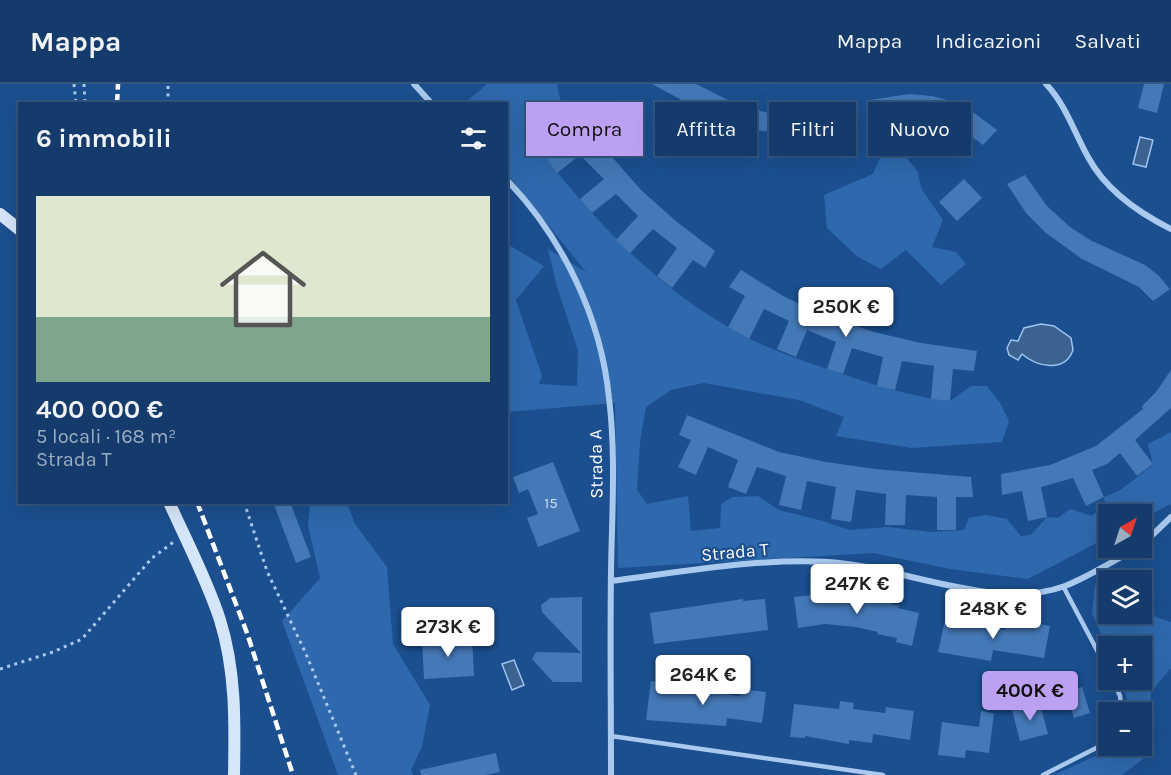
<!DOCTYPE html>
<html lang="it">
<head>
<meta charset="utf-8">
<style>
	body { margin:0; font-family:Karla,sans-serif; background:#1d4271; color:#f1f3f6; height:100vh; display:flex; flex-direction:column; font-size:22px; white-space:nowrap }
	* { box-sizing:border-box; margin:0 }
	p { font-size:20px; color:#9dadc1 }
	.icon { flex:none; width:33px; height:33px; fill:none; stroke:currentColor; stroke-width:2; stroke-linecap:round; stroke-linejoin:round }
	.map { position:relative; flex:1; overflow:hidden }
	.sheet { position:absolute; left:18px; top:18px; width:490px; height:402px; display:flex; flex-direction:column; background:#143b6b; border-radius:0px; box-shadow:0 6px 24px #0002,0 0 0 2px #33557e }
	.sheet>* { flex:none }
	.banner { position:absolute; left:526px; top:18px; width:554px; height:54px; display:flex; gap:12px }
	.needle { width:39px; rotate:39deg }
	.tools { position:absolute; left:1098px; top:420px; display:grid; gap:12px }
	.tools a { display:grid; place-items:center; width:54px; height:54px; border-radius:0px; background:#143b6b; box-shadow:0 6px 24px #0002,0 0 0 2px #33557e; font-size:30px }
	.price { position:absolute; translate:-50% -51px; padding:0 14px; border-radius:6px; background:#fff; color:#222; font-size:20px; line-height:39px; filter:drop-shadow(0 2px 3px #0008) }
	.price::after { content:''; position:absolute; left:50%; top:36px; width:18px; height:14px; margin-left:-9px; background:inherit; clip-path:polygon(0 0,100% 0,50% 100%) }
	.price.selected { background:#bca0f2; color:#111 }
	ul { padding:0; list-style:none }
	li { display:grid; align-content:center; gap:12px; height:318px; padding:0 18px }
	li span { display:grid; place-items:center; height:186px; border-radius:0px; color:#555 }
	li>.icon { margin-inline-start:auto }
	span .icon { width:108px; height:108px; fill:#fffc; stroke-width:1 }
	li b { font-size:26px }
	h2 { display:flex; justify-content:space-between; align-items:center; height:72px; padding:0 18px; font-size:26px }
	.pill { padding:0 21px; border-radius:0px; background:#143b6b; box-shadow:0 6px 24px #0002,0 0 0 2px #33557e; font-size:21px; line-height:54px }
	.pill.selected { background:#bca0f2; color:#111 }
	header { display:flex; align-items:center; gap:36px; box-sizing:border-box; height:84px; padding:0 30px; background:#143b6b; border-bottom:2px solid #33557e }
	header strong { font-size:28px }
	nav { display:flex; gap:33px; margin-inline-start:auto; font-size:21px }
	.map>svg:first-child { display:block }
	.green { fill:#2e69ad }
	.water { fill:#3c6290; stroke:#9cc4f0; stroke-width:1.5 }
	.building { fill:#4478b7 }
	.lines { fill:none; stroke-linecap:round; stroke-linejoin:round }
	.path { stroke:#a9c9ee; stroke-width:3; stroke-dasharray:3 4.5; stroke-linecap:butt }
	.service { stroke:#a9c9ee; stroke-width:4.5 }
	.minor { stroke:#a9c9ee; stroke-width:6 }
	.secondary { stroke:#d6e6fa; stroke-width:12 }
	.rail { stroke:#fff; stroke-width:4.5; stroke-dasharray:10 4.5; stroke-linecap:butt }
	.labels { text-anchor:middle; stroke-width:4.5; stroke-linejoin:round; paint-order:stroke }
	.number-label { font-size:15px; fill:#d0dded }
	.street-label { font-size:18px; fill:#fff; stroke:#1b4f8f }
</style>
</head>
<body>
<header>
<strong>Mappa</strong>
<nav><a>Mappa</a><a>Indicazioni</a><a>Salvati</a></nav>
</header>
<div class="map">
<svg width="1171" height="691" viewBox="0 0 1171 691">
	<rect width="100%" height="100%" fill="#1b4f8f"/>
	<!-- green -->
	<path class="green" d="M487,0H557L563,30V50L546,74C598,140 656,202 730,244C763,264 803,277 839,289C875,301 912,313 950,317L971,302H987L1000,319L1009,337L1002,358L912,364L836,352L844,333L799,316L704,299L671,306L646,323L640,358L637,406L647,420L688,412L691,447L720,444L721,420L732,413L758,412L779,426L819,436L850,446L888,443L931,448L964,446L969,434L986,431L1007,435L1021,452L1031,451L1047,433L1058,434L1070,425L1092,432L1105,419L1104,413L1119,407L1153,381L1148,360L1171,348V420L1142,435V430H1108V453L1028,495L950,485L873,469L618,484L615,319L507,328V163L509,161L544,182L516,216L542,292L539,300L577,302L578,267L556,199L548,165L586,188L507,90V20H464Z
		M900,66L918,88L921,104L943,136L932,163L956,168L966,180L941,201L906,166L881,185L858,173L827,144L824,111L873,90L882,69Z
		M310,419H347L355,440L387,483L393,560L430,621L422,663L411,686L413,691H338L282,537L320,494L308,441Z
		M1095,501L1108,510V530L1142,528L1171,538V584L1151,608L1147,672L1122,691H1054L1102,669L1109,662H1142V628H1129L1123,596H1142V562H1108V565L1092,529Z"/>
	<!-- water -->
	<path class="water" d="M1140,53L1153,56L1146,83L1133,80Z
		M1041,240L1054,242L1071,254L1073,266C1065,289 1037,283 1022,270L1018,276L1009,271L1007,264L1011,256L1018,257L1024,244Z
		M514,576L524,601L512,606L502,580Z"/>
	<!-- building -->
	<path class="building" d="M652,0H696L736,20L768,29L788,31L822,27L828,47L790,50L743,45L709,31Z
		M1144,0H1164L1157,29L1138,24Z
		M909,10L932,12L951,17L970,26L997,46L983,61L961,45L937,35L911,32L875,37L870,16Z
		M585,42L641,106L677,138L715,167L705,184L693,176L672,204L657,192L677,164L653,145L630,169L616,156L638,132L616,110L592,129L580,115L604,95L580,71L557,89L546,74Z
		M1025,91L1047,122L1070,143L1090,156L1145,181L1158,191L1170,205L1153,217L1139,203L1082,175L1046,149L1026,129L1007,100Z
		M964,95L982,114L957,137L939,118Z
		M741,186L783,212L826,232L874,248L921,259L977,267L974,287L953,285L950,317L931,315L934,282L902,277L895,306L877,302L883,273L852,264L843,290L827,285L836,258L807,246L796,273L777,265L789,237L764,225L749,255L728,243L745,212L729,203Z
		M1171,286V324L1135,356L1153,380L1137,392L1120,369L1107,380L1092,386L1104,413L1086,422L1073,394L1041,403L1047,433L1028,437L1022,407L1002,411L1001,390L1050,381L1096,362L1143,325L1142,322L1156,308Z
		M687,331L779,368L826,378L875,385L971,393L973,413H956V446H937V413L906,411L905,441H885L886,410L856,406L851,438L831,435L836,403L807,397L801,426L779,421L786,392L757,383L746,410L728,403L738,376L708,363L696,391L678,383L691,356L679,351Z
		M553,378L580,447L538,463L527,434L538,430L528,405L519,409L513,393Z
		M273,418H290L311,473L296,479Z
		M831,509L874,515L899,522L898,524L919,529L912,562L896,558L897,554L877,550L878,548L856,543L825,540L798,544L794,513Z
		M582,513V598H553L532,575L536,568L581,569L542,528L541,521L550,514Z
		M743,515V517L765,515L768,546L654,560L650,529Z
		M945,536L1005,546L1007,537L1030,543V538L1050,542L1044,574L993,566L991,577L938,568Z
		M472,553L474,592L424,595L422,556Z
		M651,597L685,603V605L740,612L741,605L766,608L762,639L727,634L726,642L646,636Z
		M1082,603L1090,629L1074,634L1066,608Z
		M840,617L854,619L853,625L885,629L886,623L914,627L910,656L873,650L872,659L849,656V660L805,652V654L790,653L794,620L839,625Z
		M1040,620L1048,650L1020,657L1012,626Z
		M981,627L994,629L989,669L966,666L965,674L938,671L942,638L979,643Z
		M496,669L500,688L486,691H421L420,686Z"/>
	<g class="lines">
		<!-- path -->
		<path class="path" d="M74,0L76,20
			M84,0L85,20
			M168,20V0
			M244,418L267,487L306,570L356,691
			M0,585L53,568L82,555L152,474L175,457"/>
		<!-- service -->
		<path class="service" d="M1063,502L1108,587
			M1113,596L1120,612L1122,628
			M611,652L883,691
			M1043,691L1108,658"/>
		<!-- minor -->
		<path class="minor" d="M414,0L432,20
			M1046,0C1066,21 1074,48 1088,73C1105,105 1139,129 1171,145
			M507,96C563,154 601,234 609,314C616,371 612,429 611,487C610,555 611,623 611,691
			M1142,461L1171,433
			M611,497C682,488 756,474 828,478C901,482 995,528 1065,502C1090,492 1113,477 1137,464"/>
		<!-- secondary -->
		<path class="secondary" d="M0,130L20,146
			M169,418C186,456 208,498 220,536C236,587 235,639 234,691"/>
		<!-- rail -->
		<path class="rail" d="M117,20L118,0
			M197,418L247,549L293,691"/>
	</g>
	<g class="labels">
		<!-- number labels -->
		<g class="number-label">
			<text x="551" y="424">15</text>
		</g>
		<!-- street labels -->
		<g class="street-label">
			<text transform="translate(596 380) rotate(-91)" y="6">Strada A</text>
			<text transform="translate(735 468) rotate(-5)" y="6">Strada T</text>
		</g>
	</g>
</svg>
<div class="tools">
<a><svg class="needle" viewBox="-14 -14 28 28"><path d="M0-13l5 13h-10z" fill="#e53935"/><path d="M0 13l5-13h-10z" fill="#9dadc1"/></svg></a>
<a><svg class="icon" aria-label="layers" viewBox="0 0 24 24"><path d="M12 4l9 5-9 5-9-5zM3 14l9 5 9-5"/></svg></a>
<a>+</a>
<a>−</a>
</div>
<b class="price" style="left:846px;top:254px">250K €</b>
<b class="price" style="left:857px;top:531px">247K €</b>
<b class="price" style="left:993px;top:556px">248K €</b>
<b class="price" style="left:448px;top:574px">273K €</b>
<b class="price" style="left:703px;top:622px">264K €</b>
<b class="price selected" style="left:1030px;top:638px">400K €</b>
<div class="banner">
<a class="pill selected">Compra</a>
<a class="pill">Affitta</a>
<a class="pill">Filtri</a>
<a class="pill">Nuovo</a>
</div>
<section class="sheet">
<h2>6 immobili<svg class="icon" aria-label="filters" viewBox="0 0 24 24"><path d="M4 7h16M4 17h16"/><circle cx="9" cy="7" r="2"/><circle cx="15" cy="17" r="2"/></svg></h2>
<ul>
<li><span style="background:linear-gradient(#dfe7d0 65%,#7fa58c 0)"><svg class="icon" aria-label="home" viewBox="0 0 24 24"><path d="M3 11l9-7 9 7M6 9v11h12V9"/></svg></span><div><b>400 000 €</b><p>5 locali · 168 m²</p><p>Strada T</p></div></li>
</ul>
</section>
</div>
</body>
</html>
